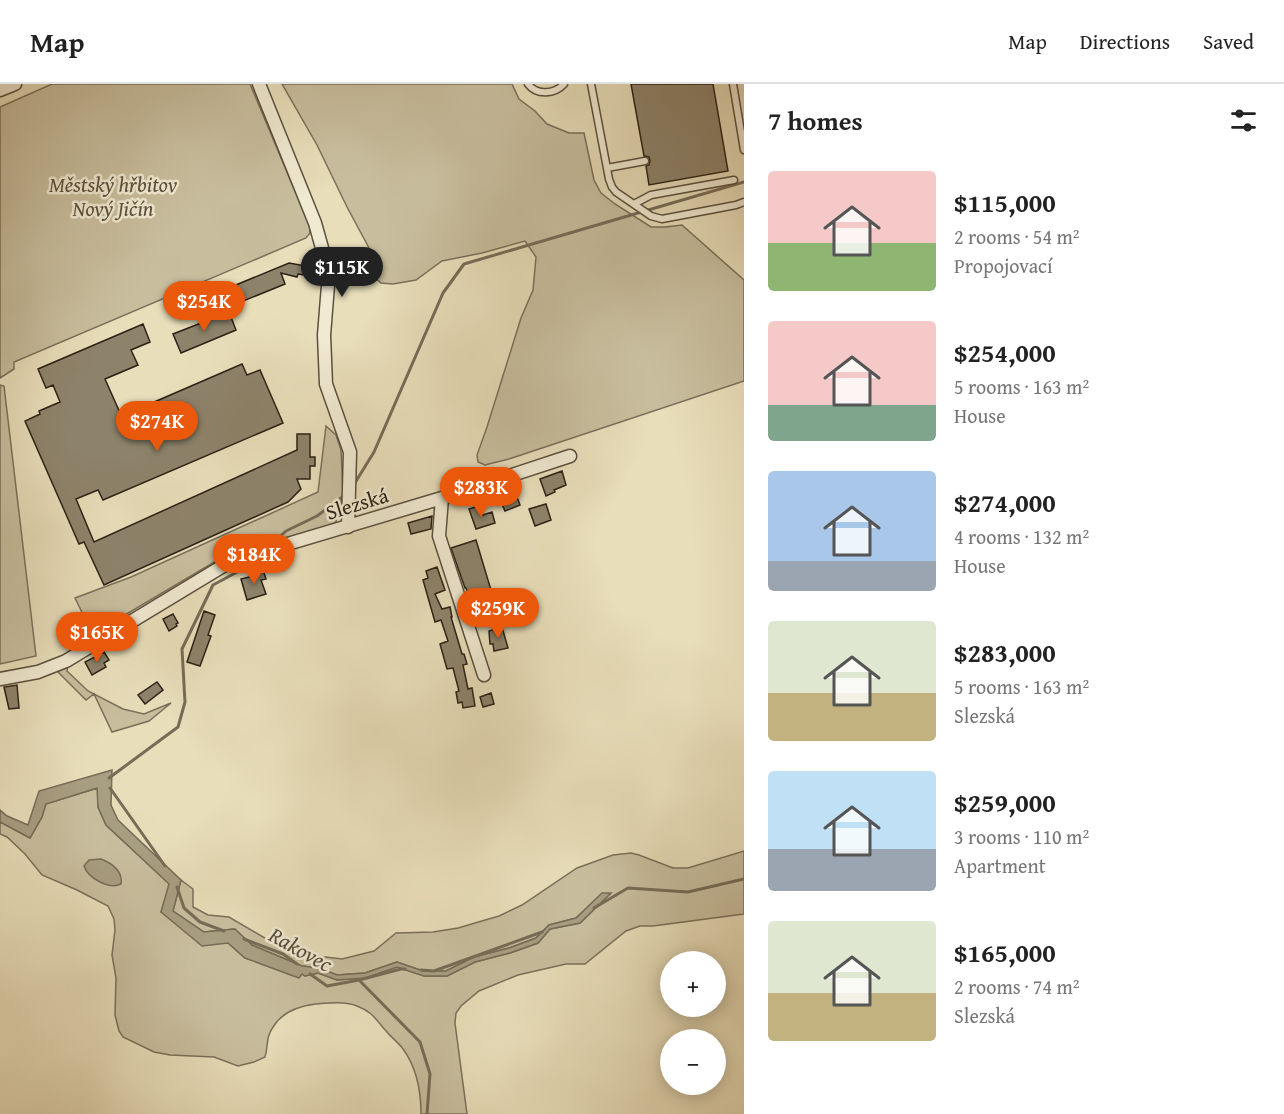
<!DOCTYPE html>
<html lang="en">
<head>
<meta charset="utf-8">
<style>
	body { margin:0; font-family:"Gentium Book Plus",serif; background:#f2f2f2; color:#222; height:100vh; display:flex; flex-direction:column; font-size:22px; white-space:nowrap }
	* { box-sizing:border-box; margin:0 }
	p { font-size:20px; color:#767676 }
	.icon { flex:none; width:33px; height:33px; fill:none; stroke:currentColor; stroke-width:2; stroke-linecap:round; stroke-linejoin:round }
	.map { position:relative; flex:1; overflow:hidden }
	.panel { display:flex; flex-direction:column; background:#fff; width:540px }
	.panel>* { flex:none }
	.controls { position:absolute; left:660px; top:867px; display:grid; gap:12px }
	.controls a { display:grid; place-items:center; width:66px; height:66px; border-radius:50%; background:#fff; box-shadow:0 3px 15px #0003; font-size:30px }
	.price { position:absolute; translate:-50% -51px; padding:0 14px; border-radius:21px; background:#ea580c; color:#fff; font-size:20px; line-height:39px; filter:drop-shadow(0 2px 3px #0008) }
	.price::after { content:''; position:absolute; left:50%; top:36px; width:18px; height:14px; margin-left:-9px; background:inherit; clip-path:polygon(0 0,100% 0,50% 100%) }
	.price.on { background:#222; color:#fff }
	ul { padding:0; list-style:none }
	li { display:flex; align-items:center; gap:18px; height:150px; padding:0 24px }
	li span { display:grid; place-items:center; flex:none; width:168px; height:120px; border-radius:6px; color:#555 }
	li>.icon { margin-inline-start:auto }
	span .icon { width:72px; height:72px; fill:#fffc; stroke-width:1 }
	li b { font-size:26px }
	h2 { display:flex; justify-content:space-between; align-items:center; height:72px; padding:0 24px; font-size:26px }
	header { display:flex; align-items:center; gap:36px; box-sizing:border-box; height:84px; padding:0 30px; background:#fff; border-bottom:2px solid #e0e0e0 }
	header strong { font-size:28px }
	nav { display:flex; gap:33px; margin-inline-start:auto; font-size:21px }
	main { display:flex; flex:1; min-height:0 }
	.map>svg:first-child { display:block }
	.green { fill:#c8be9e; stroke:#7a705a; stroke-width:1.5 }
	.water { fill:#a89e82; stroke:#766c57; stroke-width:1.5 }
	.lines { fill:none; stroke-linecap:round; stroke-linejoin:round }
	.stream { stroke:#766c57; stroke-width:3 }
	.building { fill:#8d836b; stroke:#2b2116; stroke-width:1.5 }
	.service-casing { stroke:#5a503f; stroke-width:9 }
	.minor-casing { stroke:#5a503f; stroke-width:15 }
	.service { stroke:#f0ead2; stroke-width:6 }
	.minor { stroke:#f0ead2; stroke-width:12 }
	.labels { text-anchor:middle; stroke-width:5; stroke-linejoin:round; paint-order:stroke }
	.park-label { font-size:21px; font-style:italic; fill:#5a503f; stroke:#f0ead2 }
	.street-label { font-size:21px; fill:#2b2116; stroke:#f0ead2 }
	.water-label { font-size:22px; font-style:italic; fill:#574d3c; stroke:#f0ead2 }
</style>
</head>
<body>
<header>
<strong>Map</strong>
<nav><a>Map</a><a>Directions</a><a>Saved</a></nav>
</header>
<main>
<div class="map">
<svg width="744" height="1030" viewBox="0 0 744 1030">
	<rect width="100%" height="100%" fill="#e8deba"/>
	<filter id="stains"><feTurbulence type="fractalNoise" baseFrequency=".00333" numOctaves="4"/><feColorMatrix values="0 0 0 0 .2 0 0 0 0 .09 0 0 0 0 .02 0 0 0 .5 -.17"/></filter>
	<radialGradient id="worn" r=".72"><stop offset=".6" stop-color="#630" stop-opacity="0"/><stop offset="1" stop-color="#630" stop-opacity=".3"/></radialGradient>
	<!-- green -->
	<path class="green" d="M52,0H250L310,143V149L306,154L14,278V285L0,294V23Z
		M282,0H512L519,15L535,27L547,40L569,49H584L594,96L601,109L615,120L651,143H665L682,141L744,196V297L509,375L485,381L478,378L477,371L487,343L521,234L533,206L536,173L525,157L482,169L442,177L416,196L393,200L381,199L373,192L369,164L347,123L317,61Z
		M0,301L4,302L36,572L0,580Z
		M326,342L336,351L341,366L343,409L334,445L238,464L103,544L92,549L75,514L131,493L318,408Z
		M68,581L67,587L88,607L123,625L144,630L171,619L149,637L112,648L94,610L86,616L56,586Z
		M98,704V723L106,741L170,800L161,828L228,859L245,874L302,890L305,892L318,889L337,896L365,894L397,883L424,892H447L475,878L510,869L538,859L550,845L580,839L610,810H602L576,834L549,841L536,854L509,864L474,873L446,887H423L397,878L365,889L337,891L319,884L302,882L252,861L234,845L204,848L173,827L181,796L193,805V823L208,831L229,833L275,860L293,867L309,871L342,875L374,867L396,849L433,848L458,844L499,832L522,821L577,784L613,771L631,769L639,771L673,784H688L744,767V830L653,842H640L626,847L585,880H566L518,891L479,907L461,922L456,929L455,939L467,1030H421C421,1007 417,984 403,965C399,959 392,954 387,948C376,936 373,928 357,922C345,917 328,919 316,920C299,922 282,928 273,943C265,955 269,960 265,973L254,978L238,982L214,973L170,971L154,968L123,953L119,947L115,931L116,894L112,871L115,846L114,835L108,822L77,806L42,791L25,770L7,753L0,750V738L30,754L42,733L45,720Z"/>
	<!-- water -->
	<path class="water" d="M112,686L111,721L118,736L181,796L173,827L204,848L235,845L252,861L302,882L319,884L337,891L365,889L397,878L423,887H446L474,873L509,864L536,854L549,841L576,834L602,809H611L580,839L550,845L538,859L510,869L475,878L447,892H424L397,883L365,894L337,896L318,889L305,892L302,890L299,894L245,874L228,859L202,862L161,828L169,800L106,741L98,723L97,704L46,720L42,733L30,754L0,738V726L7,732L28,741L39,707Z
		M101,775C111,779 123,786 121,800C109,806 88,794 84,782L89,776Z"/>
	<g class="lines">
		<!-- stream -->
		<path class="stream" d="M353,402L374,368L443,209L464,180L744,98
			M273,459L286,447L317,432L345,411
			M109,694L178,643L185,618L182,565L213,501L267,472L268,470
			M110,704L165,782
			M177,803L184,824L200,838L224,847
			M594,824L628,804L688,808L744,795
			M244,855L283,870L297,880
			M421,886L434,887L542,848
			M310,890L327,902L359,896L401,885H405
			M359,896L420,958L430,990L427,1030"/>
	</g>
	<!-- building -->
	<path class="building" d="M631,0H713L728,87L649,101L646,82L649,81L650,77L649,73L644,72Z
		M289,179L306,182L304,191L298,190L297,193L281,189L285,200L226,224L219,208Z
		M229,228L236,246L181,269L173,250Z
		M143,240L150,258L131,266L138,281L105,295L129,349L153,339L145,322L242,280L247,291L260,286L283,339L103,416L98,406L76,415L94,458L297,366V350H310V373H315V382H310V395H297L301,405L288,418L104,501L84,458L79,460L25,337L40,330L39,327L60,318L53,301L46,304L38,285Z
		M562,387L566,401L554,406L555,408L546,412L540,395Z
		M514,405L520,421L505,427L498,411Z
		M546,420L551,436L535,442L529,425Z
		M479,422L483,431L492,428L495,439L476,445L469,425Z
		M432,432L431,445L411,450L408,439Z
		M476,456L491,506L469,513L466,504H465L451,464Z
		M437,483L445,506L435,510L442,525L450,523L452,533H451L462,570H464L467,580L463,581L468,605L472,604L475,622L463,624L462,618L458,619L456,608L459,607L453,584L447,585L440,560L448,557L441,536L435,538L423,496L428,494L426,487Z
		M263,486L266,495L261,496L266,510L247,516L241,495L253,492L252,489Z
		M204,527L215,531L208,551L211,552L200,582L187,578Z
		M173,530L178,539L176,540L177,542L169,547L163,535Z
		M502,543L508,564L494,567L493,560H490L489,547Z
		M104,568L109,576L104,579L106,583L92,591L85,578Z
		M157,598L163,606L145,620L138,611Z
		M17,601L19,624L9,625L4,603Z
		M491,609L494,620L483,623L480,613Z"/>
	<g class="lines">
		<!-- service casing -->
		<g class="service-casing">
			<path id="service" d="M528,0C537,12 555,10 564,0
				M591,0L609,95L612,103L616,108L651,132L662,135L736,121L744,118
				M733,0L744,66
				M607,84L645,77
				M634,120L651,111L734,96"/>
		</g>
		<!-- minor casing -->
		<g class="minor-casing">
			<path id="minor" d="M259,0L315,139L329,189L324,251L326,300L350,368L348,443
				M0,6L15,0
				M442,414L439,452L484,591
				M0,595L38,588L66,577L223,482L244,473L442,414L570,372"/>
		</g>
		<!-- service -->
		<use href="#service" class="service"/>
		<!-- minor -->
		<use href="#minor" class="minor"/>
	</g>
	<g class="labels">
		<!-- park labels -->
		<g class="park-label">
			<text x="113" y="108">Městský hřbitov<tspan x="113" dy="24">Nový Jičín</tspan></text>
		</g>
		<!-- street labels -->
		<g class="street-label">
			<text transform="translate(357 420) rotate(-17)" y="7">Slezská</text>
		</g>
		<!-- water labels -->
		<g class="water-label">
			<text transform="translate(301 865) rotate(29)" y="8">Rakovec</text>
		</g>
	</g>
	<rect width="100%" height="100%" filter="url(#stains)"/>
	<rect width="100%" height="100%" fill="url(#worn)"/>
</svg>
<div class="controls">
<a>+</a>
<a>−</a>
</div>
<b class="price on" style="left:342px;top:214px">$115K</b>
<b class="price" style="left:204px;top:248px">$254K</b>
<b class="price" style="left:157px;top:368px">$274K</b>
<b class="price" style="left:481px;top:434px">$283K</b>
<b class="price" style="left:254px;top:501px">$184K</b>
<b class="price" style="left:498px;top:555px">$259K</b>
<b class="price" style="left:97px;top:579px">$165K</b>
</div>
<section class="panel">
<h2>7 homes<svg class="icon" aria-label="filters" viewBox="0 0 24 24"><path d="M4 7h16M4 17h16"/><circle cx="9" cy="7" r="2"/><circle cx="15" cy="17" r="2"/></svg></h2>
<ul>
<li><span style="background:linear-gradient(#f6c9c9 60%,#8fb573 0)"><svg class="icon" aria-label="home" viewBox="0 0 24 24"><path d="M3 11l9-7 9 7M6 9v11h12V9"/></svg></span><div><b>$115,000</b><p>2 rooms · 54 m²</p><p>Propojovací</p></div></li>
<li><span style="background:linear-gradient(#f6c9c9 70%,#7fa58c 0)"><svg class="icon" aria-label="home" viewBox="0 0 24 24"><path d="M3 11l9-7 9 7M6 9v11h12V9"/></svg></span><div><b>$254,000</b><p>5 rooms · 163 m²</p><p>House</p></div></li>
<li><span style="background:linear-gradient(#a9c7e8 75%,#9aa5b1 0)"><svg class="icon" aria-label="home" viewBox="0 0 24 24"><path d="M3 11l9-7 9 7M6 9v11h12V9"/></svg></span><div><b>$274,000</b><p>4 rooms · 132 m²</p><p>House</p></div></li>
<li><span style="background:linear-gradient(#dfe7d0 60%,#c2b280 0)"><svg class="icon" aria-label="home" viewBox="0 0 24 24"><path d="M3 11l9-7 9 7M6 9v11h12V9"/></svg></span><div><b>$283,000</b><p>5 rooms · 163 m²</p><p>Slezská</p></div></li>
<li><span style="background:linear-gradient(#bfe0f5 65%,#9aa5b1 0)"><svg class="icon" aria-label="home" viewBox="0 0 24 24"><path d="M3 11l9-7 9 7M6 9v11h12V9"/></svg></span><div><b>$259,000</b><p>3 rooms · 110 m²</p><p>Apartment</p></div></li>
<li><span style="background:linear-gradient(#dfe7d0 60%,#c2b280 0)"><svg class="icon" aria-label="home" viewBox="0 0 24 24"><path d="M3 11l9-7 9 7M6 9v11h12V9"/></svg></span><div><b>$165,000</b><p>2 rooms · 74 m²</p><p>Slezská</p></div></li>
</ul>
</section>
</main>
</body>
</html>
